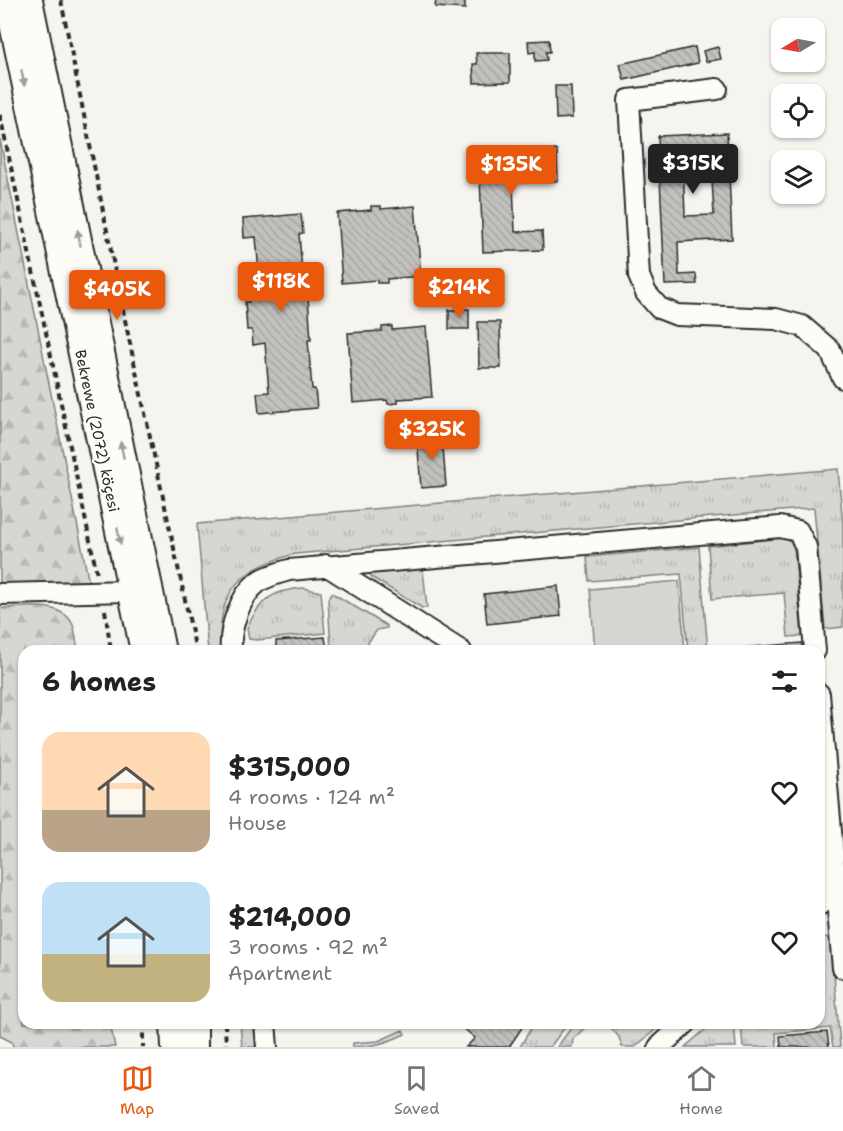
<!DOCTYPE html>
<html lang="en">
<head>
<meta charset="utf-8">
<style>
	body { margin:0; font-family:"Shantell Sans",sans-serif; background:#f2f2f2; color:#222; height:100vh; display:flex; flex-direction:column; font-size:22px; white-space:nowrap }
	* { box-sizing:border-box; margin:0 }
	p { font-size:20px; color:#767676 }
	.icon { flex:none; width:33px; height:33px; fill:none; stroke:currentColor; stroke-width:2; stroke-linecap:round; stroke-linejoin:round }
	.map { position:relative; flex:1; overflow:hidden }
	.details { position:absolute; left:18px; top:645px; width:807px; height:384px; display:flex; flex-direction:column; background:#fff; border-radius:18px; box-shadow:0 2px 4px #0004 }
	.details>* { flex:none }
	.needle { width:39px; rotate:260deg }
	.buttons { position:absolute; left:771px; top:18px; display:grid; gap:12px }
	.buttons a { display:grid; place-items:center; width:54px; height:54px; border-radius:12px; background:#fff; box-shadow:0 2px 4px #0004; font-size:30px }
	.price { position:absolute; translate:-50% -51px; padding:0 14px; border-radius:6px; background:#ea580c; color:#fff; font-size:20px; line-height:39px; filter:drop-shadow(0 2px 3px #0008) }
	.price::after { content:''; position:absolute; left:50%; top:36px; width:18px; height:14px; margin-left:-9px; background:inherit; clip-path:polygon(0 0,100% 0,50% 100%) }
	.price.active { background:#222; color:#fff }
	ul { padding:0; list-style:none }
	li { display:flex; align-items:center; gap:18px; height:150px; padding:0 24px }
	li span { display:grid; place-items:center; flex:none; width:168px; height:120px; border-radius:18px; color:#555 }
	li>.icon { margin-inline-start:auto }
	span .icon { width:72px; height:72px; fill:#fffc; stroke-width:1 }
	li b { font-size:26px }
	h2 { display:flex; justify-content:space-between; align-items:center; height:72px; padding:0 24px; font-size:26px }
	.menu { display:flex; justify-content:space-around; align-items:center; height:84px; border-top:2px solid #e0e0e0; background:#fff; font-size:16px; color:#767676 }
	.menu a { display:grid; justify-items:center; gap:3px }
	.menu .active { color:#ea580c }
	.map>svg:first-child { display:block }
	.grass { fill:url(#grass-tufts); stroke:#81807e; stroke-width:1.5 }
	.forest { fill:url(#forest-firs); stroke:#81807e; stroke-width:1.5 }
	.pitch { fill:#d7d6d2; stroke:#81807e; stroke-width:1.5 }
	.building { fill:url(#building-back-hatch); stroke:#2b2b2b; stroke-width:1.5; fill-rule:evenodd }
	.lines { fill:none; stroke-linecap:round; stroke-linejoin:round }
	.minor-casing { stroke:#2b2b2b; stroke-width:24 }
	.major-casing { stroke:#2b2b2b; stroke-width:28 }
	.path { stroke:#2b2b2b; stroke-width:4; stroke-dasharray:6 4.5; stroke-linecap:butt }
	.minor { stroke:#fdfcf7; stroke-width:20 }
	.major { stroke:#fdfcf7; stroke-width:24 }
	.oneway { fill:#9e9e9b }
	.labels { text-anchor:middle; stroke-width:4.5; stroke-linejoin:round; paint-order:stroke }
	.street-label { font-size:15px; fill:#2b2b2b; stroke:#fdfcf7 }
</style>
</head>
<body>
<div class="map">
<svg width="843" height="1047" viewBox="0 0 843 1047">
	<defs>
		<pattern id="grass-tufts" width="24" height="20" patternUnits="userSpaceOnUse" patternTransform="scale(1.5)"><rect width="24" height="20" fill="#d7d6d2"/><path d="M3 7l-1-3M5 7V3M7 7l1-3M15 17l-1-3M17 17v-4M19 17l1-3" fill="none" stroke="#b9b8b4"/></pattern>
		<pattern id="forest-firs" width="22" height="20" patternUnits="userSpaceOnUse" patternTransform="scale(1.5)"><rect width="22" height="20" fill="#d7d6d2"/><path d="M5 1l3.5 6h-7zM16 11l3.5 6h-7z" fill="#b9b8b4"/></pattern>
		<pattern id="building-back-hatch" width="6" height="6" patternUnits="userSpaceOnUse" patternTransform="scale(1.5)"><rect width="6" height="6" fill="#c2c1be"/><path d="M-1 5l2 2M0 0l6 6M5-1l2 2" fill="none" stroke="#a7a6a3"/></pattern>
	</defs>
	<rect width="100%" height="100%" fill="#f5f4ef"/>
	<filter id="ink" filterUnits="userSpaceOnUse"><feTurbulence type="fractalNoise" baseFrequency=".0167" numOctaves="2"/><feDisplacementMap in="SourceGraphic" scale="12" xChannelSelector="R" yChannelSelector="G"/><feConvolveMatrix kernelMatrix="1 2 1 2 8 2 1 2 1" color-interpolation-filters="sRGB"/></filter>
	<g filter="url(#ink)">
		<!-- grass -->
		<path class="grass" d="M838,469L843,526V627L825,629L814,508L295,554C239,568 216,592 221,651H208L197,524Z
			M784,538L790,540L794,547L802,636L788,637L784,593L712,599L708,546Z
			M699,547L708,651H688L681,574L589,581L587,557Z
			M423,569L427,608H422L371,577V573Z
			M304,588L321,592L325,633L257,640L249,639L247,628C260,599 273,590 304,588Z
			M332,593L387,626V628L377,630L362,651H331L328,599Z
			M819,935L829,938L832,950L840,1047H833L830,1028L776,1033L777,1047H743L741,1023H819Z
			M240,1023H255L257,1047H242Z
			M534,1023H568L550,1047H520Z
			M575,1023H590L573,1039L572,1047H557Z
			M607,1023H663L635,1047H622L619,1037Z
			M713,1023H734L736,1047H685Z
			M403,1030L405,1034C388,1042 373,1047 353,1047V1043L378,1041Z"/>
		<!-- forest -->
		<path class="forest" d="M0,140L8,179L89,583L0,585Z
			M0,608C21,608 60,600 72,623C76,630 76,642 78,651H24V1023H110L115,1047H13L12,1042L0,1036Z"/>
		<!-- pitch -->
		<path class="pitch" d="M679,581L685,651H595L590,589Z"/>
		<!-- building -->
		<path class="building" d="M436,0H465V9L435,7Z
			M549,40L550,52H546L547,60L535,61V52L529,53L528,41Z
			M695,47L698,63L624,80L620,64Z
			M718,47L721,59L706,62L703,51Z
			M476,53H510V82L474,83L473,64H477Z
			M555,86H571L572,118L556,119Z
			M727,133L732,239L678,242L679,275L696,274L697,284L665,285L658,136ZM711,161L714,215L685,216L683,162Z
			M557,150L558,181L513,183L515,232L542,231L543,250L483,252L479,153Z
			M371,206H381V209L415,206L421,276L387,279V283H377V280L342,283L337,213L371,210Z
			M301,214L303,233L299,234L303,283L307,282L311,340H308L312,389H315L317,408L259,413L257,393L269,392L265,343L253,345L252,330H247L245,302H249L248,287L260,286L256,237L244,238L243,219Z
			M469,309V329H449V310Z
			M478,322H500L501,368H479Z
			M392,326V330L426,327L432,397L398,399V403L388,404L387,400L353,403L348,333L382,331V327Z
			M442,435L446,486L421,488L417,437Z
			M558,586L561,616L487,624L484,594Z
			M325,637L327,651H276V641Z
			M802,643L803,651H717V650Z
			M464,1023H525L509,1047H466L475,1038L461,1026Z
			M827,1032L829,1047H781L780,1036Z"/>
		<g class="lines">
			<!-- minor casing -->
			<g class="minor-casing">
				<path id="minor" d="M717,89L629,100L639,276L646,293L659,308L677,315L776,319L802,326L830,350L843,378
					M326,565L461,651
					M0,594L131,591
					M231,651C229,628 240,596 258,582C267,576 278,573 289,570L780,527L798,531L806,547L815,651
					M819,694L843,968
					M819,879L836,890L819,905
					M265,1023L267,1047
					M659,1047L686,1023"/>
			</g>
			<!-- major casing -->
			<g class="major-casing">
				<path id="major" d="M7,0L143,651
					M30,0L163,651
					M173,1023L174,1047
					M195,1023V1047"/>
			</g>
			<!-- path -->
			<path class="path" d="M61,0L122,306L196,651
				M0,115L97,574
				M105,610L111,651
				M143,1023V1047
				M225,1023L226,1047"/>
			<!-- minor -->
			<use href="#minor" class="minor"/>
			<!-- major -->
			<use href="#major" class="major"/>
		</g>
		<!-- one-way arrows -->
		<defs><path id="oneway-solid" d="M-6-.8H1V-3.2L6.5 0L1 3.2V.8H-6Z" transform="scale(1.5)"/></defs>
		<g class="oneway">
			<use href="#oneway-solid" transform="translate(23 78) rotate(79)"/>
			<use href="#oneway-solid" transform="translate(79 238) rotate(-101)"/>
			<use href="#oneway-solid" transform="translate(122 450) rotate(-102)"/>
			<use href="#oneway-solid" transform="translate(119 536) rotate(78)"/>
		</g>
	</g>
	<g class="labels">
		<!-- street labels -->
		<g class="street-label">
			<text transform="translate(97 431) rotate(78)" y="5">Bekrewe (2072) köçesi</text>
		</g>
	</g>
</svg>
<div class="buttons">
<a><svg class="needle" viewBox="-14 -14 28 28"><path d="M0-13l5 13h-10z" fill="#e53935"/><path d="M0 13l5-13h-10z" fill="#767676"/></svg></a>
<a><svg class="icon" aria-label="locate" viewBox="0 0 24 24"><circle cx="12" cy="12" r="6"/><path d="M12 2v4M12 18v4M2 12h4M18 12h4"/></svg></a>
<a><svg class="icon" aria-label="layers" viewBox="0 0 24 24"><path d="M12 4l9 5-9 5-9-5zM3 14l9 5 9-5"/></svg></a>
</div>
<b class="price active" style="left:693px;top:195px">$315K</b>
<b class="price" style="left:511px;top:196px">$135K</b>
<b class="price" style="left:281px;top:313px">$118K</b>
<b class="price" style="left:459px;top:319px">$214K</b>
<b class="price" style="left:117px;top:321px">$405K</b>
<b class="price" style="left:432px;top:461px">$325K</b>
<section class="details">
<h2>6 homes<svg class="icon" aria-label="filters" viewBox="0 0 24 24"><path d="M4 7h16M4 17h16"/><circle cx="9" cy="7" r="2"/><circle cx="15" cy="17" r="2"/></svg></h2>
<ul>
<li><span style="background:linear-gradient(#ffd9b3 65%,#b9a48a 0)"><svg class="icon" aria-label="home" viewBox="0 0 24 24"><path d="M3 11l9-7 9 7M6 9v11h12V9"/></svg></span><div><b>$315,000</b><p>4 rooms · 124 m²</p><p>House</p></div><svg class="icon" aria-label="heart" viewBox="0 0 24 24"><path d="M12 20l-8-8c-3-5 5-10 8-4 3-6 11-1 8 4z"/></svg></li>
<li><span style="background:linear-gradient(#bfe0f5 60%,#c2b280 0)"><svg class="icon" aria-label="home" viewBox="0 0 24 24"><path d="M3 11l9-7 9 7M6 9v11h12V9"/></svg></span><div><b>$214,000</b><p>3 rooms · 92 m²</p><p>Apartment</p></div><svg class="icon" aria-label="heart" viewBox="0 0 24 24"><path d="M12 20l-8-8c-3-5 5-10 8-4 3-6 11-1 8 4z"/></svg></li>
</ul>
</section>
</div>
<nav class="menu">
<a class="active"><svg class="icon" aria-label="map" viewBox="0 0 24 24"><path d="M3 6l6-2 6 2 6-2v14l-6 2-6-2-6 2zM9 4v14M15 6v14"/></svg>Map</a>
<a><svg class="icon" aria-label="saved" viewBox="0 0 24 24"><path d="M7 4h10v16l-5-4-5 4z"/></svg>Saved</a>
<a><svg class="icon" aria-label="home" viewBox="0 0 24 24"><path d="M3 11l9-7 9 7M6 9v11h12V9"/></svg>Home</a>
</nav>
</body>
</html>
